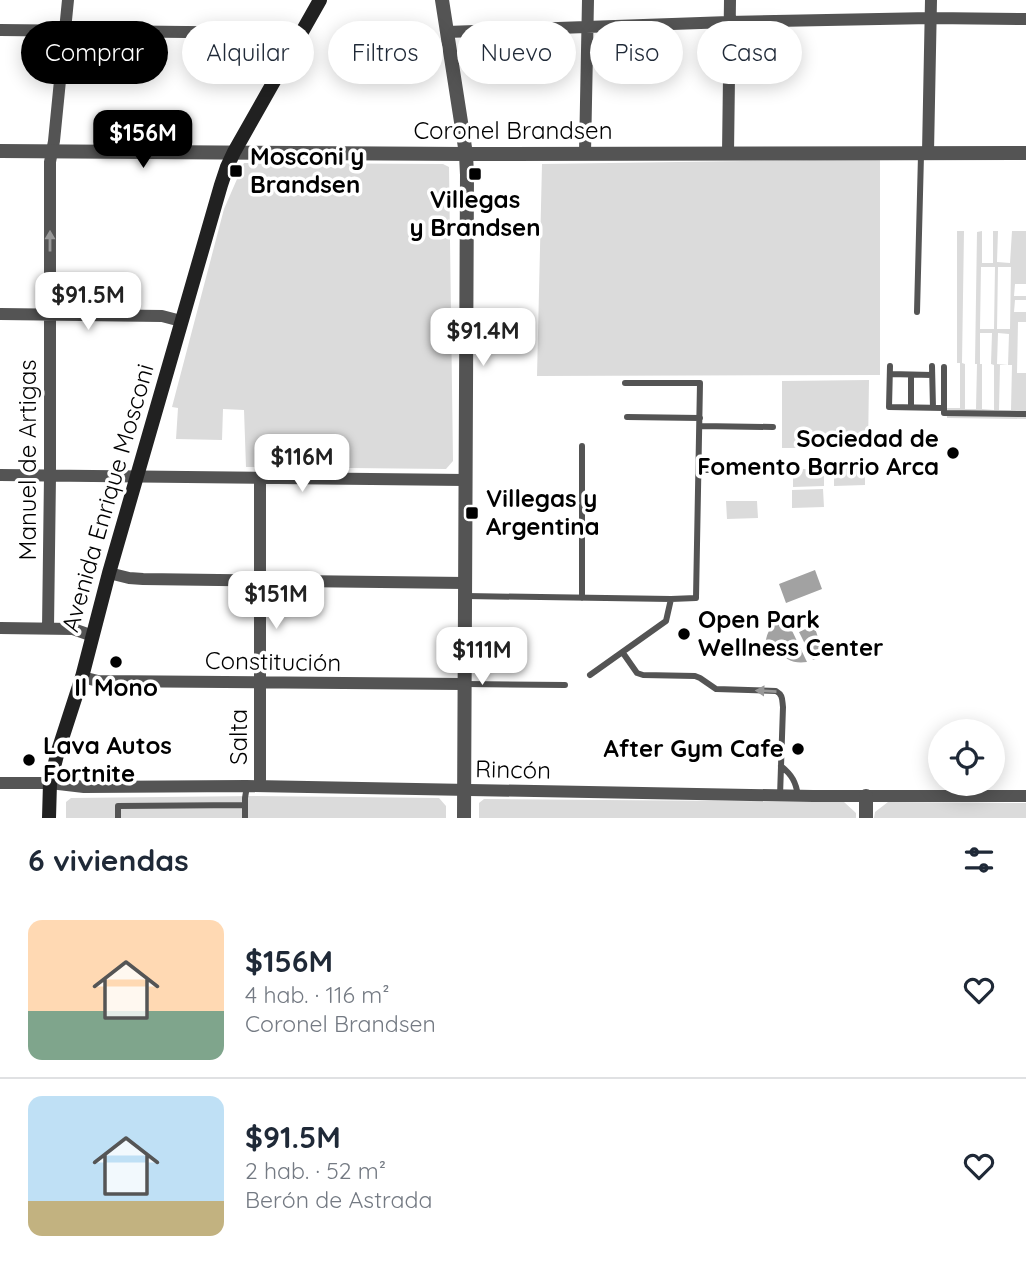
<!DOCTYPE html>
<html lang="es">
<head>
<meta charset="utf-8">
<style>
	body { margin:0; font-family:Quicksand,sans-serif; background:#f2f2f3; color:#1f2937; height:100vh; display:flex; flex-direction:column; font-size:26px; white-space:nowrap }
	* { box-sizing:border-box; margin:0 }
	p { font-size:23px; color:#747a83 }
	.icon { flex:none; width:38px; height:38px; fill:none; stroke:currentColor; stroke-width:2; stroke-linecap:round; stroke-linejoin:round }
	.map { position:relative; height:818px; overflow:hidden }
	.sheet { display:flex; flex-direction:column; background:#fff; flex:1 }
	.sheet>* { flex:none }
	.hud { position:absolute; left:21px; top:21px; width:985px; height:63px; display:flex; gap:14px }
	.tools { position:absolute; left:928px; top:719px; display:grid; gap:14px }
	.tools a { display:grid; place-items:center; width:77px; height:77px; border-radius:50%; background:#fff; box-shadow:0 4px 18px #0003; font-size:35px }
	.price { position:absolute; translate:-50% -60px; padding:0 16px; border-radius:14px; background:#fff; color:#222; font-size:23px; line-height:46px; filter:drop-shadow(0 2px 4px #0008) }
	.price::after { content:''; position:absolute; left:50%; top:42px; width:21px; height:16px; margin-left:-10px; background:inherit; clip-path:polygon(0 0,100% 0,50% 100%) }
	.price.current { background:#000; color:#fff }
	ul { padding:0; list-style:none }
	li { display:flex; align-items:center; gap:21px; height:175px; padding:0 28px }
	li+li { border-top:2px solid #e0e1e3 }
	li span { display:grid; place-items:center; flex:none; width:196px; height:140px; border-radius:14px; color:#555 }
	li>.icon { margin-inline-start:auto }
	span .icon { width:84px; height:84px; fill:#fffc; stroke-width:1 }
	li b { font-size:30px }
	h2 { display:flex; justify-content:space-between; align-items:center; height:84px; padding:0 28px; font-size:30px }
	.chip { padding:0 24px; border-radius:32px; background:#fff; box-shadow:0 4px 18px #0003; font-size:24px; line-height:63px }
	.chip.current { background:#000; color:#fff }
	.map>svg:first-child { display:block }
	.green { fill:#dbdbdb; fill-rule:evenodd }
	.water { fill:#a2a2a2 }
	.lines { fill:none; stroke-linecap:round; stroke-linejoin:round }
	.service { stroke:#545454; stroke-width:6 }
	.minor { stroke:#545454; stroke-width:12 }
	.tertiary { stroke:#545454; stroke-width:14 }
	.secondary { stroke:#212121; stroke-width:14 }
	.oneway { fill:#989898 }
	.poi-dot { fill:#000; stroke:#fff; stroke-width:2.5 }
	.labels { text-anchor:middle; stroke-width:7; stroke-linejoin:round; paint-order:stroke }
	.street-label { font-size:24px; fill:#000; stroke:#fff }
	.poi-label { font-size:24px; font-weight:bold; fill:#000; stroke:#fff; text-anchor:start }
</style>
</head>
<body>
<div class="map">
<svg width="1026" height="818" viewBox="0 0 1026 818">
	<rect width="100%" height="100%" fill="#fff"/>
	<!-- green -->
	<path class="green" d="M880,159V375L537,376L542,164Z
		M244,163L443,164L449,167L453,461L446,469L246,467L244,410L223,409L222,440L176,439L178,408L172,407L224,209Z
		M957,231H964L962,363L965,364V409H976L977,364H975L977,232L982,231V263H993V231H998L997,262L1010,263L1012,231H1026V284H1015L1014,296H1026V300H1015L1014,312H1026V322H1018L1017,373H1026V419L947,418V408H960V363H957ZM981,267H995L994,329H980ZM998,267H1011L1010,329H997ZM980,333H992L991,364L994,365V410L982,409V364H980ZM998,333L1009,334L1008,365L997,364ZM1000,365H1012L1011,410H999Z
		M869,380L868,448H782V381Z
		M834,468H865V485L834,486Z
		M793,469H824V486L793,487Z
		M823,489L824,507L792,508V490Z
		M726,501H757L758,518L727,519Z
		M255,796L439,798L446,806V818H66V802L71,798Z
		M484,799L844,802L856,813V818H479V803Z
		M888,802L1026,803V818H874L875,812Z"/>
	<!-- water -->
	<path class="water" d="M815,570L822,589L786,603L779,584Z
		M785,616L807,662C794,664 785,660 778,649L781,645L778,644L774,648H765C766,632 771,624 785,616Z
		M814,625L824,656L813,660L799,632Z"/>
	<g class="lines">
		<!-- service -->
		<path class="service" d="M917,312L921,155
			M890,366L889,407L944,408
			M932,366L933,408
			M944,367V413L1026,414
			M890,374L932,375
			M911,375V407
			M627,417L700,418
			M700,426L773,427
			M699,470H768
			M466,596L671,599
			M582,598V446
			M623,653L637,673L643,675L695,676L700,678L716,689L776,691C783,695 782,699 783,707L780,796
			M590,675L666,621L671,599L696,598L700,383H625
			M466,684L565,685
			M781,766C792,775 796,782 798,796
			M118,818V806L245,805
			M245,818V798L247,786"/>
		<!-- minor -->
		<path class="minor" d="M0,30L280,33L298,40
			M447,32L729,22L931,18L1026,19
			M928,152L931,0
			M585,153L588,0
			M728,153L730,0
			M0,314L162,316L181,321
			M0,475L465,480
			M260,477V786
			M109,573L129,578L143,579L465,583
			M0,628L73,629L93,636
			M48,628L50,476V162L54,141L68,0
			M82,677L98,681L464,684
			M0,783H50L84,787L247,786L813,796H1026"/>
		<!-- tertiary -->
		<path class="tertiary" d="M442,0L466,154L467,175L464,818
			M0,151L466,154L1026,153
			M866,818V796"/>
		<!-- secondary -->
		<path class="secondary" d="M49,818L50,783L58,751L82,677L109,573L221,185L227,167L234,152L320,0"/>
	</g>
	<!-- one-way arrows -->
	<defs><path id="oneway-solid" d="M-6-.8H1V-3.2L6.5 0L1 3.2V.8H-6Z" transform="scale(1.75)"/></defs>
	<g class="oneway">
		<use href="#oneway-solid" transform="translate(50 241) rotate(-90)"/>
		<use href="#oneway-solid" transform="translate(766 691) rotate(-177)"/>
	</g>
	<!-- markers -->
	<g class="poi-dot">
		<rect x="229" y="164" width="14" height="14" rx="3.5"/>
		<rect x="468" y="167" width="14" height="14" rx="3.5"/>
		<circle cx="953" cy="453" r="7"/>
		<rect x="465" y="506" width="14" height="14" rx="3.5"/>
		<circle cx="684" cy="634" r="7"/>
		<circle cx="116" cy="662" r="7"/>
		<circle cx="798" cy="749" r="7"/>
		<circle cx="29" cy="760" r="7"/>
	</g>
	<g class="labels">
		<!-- street labels -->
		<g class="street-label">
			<text x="513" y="139">Coronel Brandsen</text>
			<text transform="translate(28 460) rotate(-90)" y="8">Manuel de Artigas</text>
			<text transform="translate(108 498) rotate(-74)" y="8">Avenida Enrique Mosconi</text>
			<text transform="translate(273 662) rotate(1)" y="8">Constitución</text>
			<text transform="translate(239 737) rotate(-90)" y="8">Salta</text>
			<text transform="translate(513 770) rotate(1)" y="8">Rincón</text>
		</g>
		<!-- poi labels -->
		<g class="poi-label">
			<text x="250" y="165">Mosconi y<tspan x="250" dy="28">Brandsen</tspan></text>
			<text x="475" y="208" text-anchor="middle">Villegas<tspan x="475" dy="28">y Brandsen</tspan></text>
			<text x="939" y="447" text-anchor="end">Sociedad de<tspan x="939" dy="28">Fomento Barrio Arca</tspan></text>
			<text x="486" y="507">Villegas y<tspan x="486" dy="28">Argentina</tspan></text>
			<text x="698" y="628">Open Park<tspan x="698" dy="28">Wellness Center</tspan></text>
			<text x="116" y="696" text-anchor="middle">Il Mono</text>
			<text x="43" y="754">Lava Autos<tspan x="43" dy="28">Fortnite</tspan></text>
			<text x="784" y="757" text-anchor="end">After Gym Cafe</text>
		</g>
	</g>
</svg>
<div class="tools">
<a><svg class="icon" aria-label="locate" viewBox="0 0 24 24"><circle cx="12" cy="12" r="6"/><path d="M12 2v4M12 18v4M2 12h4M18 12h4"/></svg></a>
</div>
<b class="price current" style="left:143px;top:170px">$156M</b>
<b class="price" style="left:88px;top:332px">$91.5M</b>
<b class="price" style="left:483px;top:368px">$91.4M</b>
<b class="price" style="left:302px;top:494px">$116M</b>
<b class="price" style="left:276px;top:631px">$151M</b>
<b class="price" style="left:482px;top:687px">$111M</b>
<div class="hud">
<a class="chip current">Comprar</a>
<a class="chip">Alquilar</a>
<a class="chip">Filtros</a>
<a class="chip">Nuevo</a>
<a class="chip">Piso</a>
<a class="chip">Casa</a>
</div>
</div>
<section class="sheet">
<h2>6 viviendas<svg class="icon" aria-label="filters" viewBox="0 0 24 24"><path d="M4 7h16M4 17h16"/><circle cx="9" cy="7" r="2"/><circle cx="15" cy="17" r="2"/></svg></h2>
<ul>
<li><span style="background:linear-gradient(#ffd9b3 65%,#7fa58c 0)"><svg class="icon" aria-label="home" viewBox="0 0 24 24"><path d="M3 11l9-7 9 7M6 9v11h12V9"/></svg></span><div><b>$156M</b><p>4 hab. · 116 m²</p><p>Coronel Brandsen</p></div><svg class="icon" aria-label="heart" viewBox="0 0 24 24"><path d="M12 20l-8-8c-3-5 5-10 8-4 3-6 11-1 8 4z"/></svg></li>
<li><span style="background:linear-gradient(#bfe0f5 75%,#c2b280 0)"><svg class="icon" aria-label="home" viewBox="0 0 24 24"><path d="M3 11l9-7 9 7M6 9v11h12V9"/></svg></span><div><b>$91.5M</b><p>2 hab. · 52 m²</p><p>Berón de Astrada</p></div><svg class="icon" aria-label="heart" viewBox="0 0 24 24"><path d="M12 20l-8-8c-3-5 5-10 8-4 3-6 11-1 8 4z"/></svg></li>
</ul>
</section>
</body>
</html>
